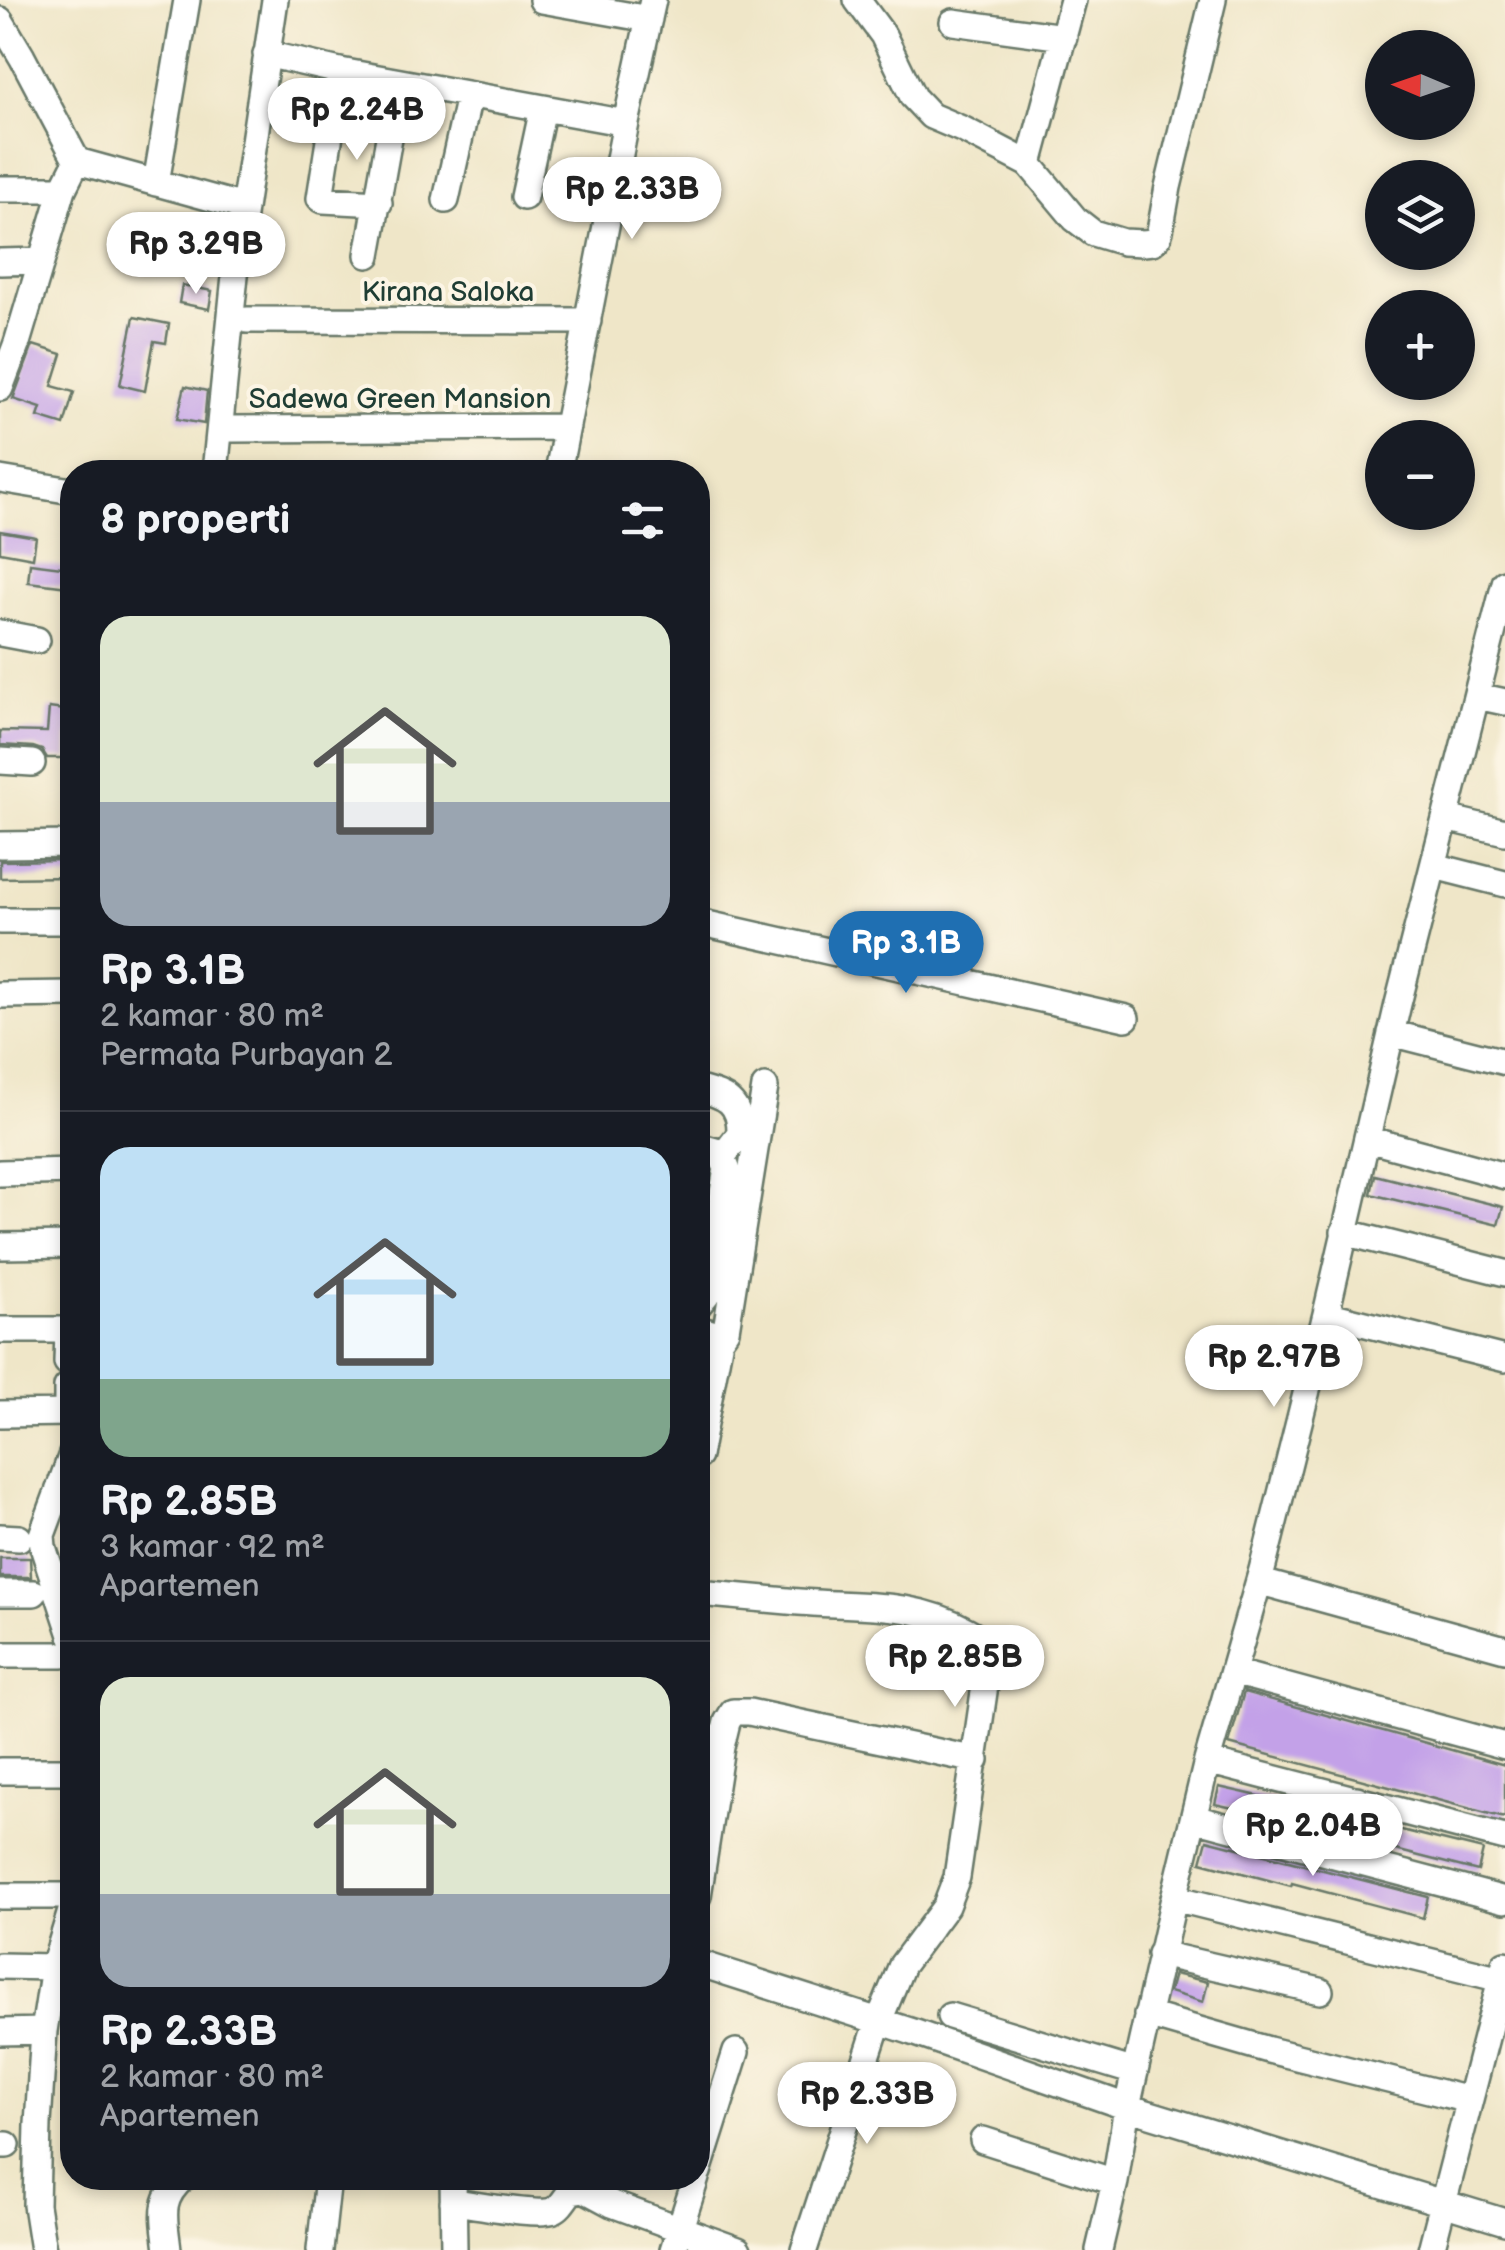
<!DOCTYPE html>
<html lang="id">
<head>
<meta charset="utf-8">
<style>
	body { margin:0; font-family:"Balsamiq Sans",sans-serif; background:#20242c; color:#f1f3f6; height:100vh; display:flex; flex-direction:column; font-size:38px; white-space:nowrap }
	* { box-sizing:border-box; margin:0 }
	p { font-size:32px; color:#9ea1a6 }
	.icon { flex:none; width:55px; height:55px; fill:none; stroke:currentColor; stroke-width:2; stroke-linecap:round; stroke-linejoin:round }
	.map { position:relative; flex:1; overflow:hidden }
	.panel { position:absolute; left:60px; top:460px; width:650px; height:1730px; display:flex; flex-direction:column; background:#171b24; border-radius:40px; box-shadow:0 5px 15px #0003 }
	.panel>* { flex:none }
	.needle { width:65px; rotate:272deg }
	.fabs { position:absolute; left:1365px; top:30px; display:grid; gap:20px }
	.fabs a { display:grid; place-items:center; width:110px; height:110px; border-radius:50%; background:#171b24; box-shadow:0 5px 15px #0003; font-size:50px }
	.price { position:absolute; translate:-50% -85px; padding:0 22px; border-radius:35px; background:#fff; color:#222; font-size:32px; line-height:65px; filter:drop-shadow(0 2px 5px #0008) }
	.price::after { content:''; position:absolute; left:50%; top:60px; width:30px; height:22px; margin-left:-15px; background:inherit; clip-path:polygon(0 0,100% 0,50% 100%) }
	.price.current { background:#1f6fb2; color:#fff }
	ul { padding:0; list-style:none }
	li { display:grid; align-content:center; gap:20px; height:530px; padding:0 40px }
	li+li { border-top:2px solid #363941 }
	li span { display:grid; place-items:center; height:310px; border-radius:30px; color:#555 }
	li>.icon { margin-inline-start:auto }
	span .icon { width:180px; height:180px; fill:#fffc; stroke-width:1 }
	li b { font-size:42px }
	h2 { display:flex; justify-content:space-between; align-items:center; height:120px; padding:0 40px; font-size:42px }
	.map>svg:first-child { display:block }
	.building { fill:#c3a1e8 }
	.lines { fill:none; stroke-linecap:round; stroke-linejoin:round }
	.minor-casing { stroke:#687868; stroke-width:30 }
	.minor { stroke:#fff; stroke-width:25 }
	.labels { text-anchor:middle; stroke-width:8; stroke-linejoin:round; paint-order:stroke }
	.street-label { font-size:28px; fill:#1f3d34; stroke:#fcf5e5 }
</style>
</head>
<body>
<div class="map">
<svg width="1505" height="2250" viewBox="0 0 1505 2250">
	<rect width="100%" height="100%" fill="#fcf5e5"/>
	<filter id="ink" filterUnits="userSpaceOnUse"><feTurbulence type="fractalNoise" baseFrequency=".01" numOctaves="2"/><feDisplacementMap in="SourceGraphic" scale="20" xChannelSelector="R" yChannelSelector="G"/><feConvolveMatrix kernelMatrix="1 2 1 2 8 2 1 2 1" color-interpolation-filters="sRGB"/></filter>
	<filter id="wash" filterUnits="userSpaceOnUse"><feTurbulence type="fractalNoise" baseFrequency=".0048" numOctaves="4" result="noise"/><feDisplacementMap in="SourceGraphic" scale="40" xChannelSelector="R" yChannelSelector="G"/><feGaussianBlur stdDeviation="2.25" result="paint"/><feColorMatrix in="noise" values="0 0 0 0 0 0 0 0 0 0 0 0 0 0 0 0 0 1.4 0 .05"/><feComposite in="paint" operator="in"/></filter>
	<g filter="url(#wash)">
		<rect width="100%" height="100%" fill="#efe6c8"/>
		<g id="blocks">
			<!-- building -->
			<path class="building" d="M182,285L212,291L209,309L179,303Z
				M134,317L169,324L166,343L154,341L145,391L120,385Z
				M33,345L62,354L52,386L74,392L64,425L38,417L41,408L13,399Z
				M185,386L207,391L204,424L177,419Z
				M0,531L36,537L33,558L0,552Z
				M30,563L70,568L68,587L28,582Z
				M49,708L72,711V735H68L67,758H47L42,750L33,747L0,745V731L47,732Z
				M72,860V877L0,878V861Z
				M1375,1175L1503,1207L1498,1225L1371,1194Z
				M0,1558H30L31,1577H0Z
				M1244,1692L1505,1765V1818L1229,1744Z
				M1219,1787L1289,1803L1290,1799L1307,1804V1806L1337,1813L1332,1830L1215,1804Z
				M1381,1825L1483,1850L1478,1871L1376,1845Z
				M1207,1840L1428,1897L1423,1918L1292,1883L1291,1886L1201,1862Z
				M1174,1974L1208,1982L1203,2002L1169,1992Z"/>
		</g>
	</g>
	<g filter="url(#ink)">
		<use href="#blocks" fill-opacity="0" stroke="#687868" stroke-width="2.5"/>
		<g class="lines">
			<!-- minor casing -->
			<g class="minor-casing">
				<path id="minor" d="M542,0L649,19
					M857,0L883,35L913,97L931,116L964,130L1029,164L1075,219L1093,233L1123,242L1143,243L1153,242L1158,237L1160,231L1168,187L1213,0
					M0,20L22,57L77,161L244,207
					M953,22L1064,37
					M266,54L340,71L626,123
					M340,71L320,198L323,200L379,203
					M1029,164L1073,0
					M156,183L187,0
					M0,189H63
					M524,197L543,108
					M446,200L469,96
					M368,255L399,82
					M0,262L41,261
					M247,320L588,321
					M0,388L17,343L63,189L77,161
					M233,429L567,427
					M215,472L237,256L275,0
					M558,472L626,123L653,0
					M0,479L72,491
					M0,633L37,640
					M1477,696L1505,702
					M0,761L32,763
					M1446,818L1505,832
					M0,845L72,844
					M1434,866L1505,884
					M0,921H72
					M698,922L1126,1018
					M0,995L72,994
					M1391,1033L1505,1062
					M698,1089C725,1095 741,1102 740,1134L723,1156
					M1367,1139L1505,1176
					M698,1146L719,1152L727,1168L707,1294L698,1305
					M0,1173L72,1171
					M1344,1232L1505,1273
					M0,1246L72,1245
					M1326,1314L1505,1359
					M698,1329L715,1334L719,1345L698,1456
					M0,1330H72
					M719,1340L726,1330L765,1087
					M67,1362L68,1330
					M67,1413V1387
					M0,1414L72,1413
					M72,1454L42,1535L43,1547L72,1635
					M0,1537L19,1538
					M1272,1585L1505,1649
					M0,1593H34
					M698,1593C731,1596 765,1599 799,1602C860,1607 913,1600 968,1631C979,1637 985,1640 990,1651L957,1877L946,1906L902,1965L878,2023L804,2250
					M0,1655H63
					M1233,1672L1505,1746
					M1207,1761L1505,1838
					M0,1771H72
					M1194,1818L1505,1900
					M1342,1857L1357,1799
					M0,1896H72
					M698,1896L721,1747L727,1722L733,1712H749L976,1760
					M1174,1898L1501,1979
					M1160,1954L1320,1991
					M698,1963L913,2032L1127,2107L1505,2222
					M0,1966L54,1967
					M1147,2015L1269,2050L1469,2100
					M950,2016L1135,2072
					M0,2032L44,2031
					M983,2140L1115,2182
					M0,2145H7
					M698,2172L736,2052
					M453,2178L454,2250
					M453,2202C473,2204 539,2217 554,2210C561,2207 566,2197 571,2191L584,2189L612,2204L738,2250
					M43,2250L36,2205L38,2124L44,2031L54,1967L72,1908
					M168,2250C165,2219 157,2201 183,2178
					M320,2250L328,2178
					M673,2250L696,2178
					M1099,2250L1115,2182L1127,2107L1174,1898L1207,1761L1262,1570L1326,1314L1398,1004L1505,583
					M1431,2250L1505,1964"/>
			</g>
			<!-- minor -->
			<use href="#minor" class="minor"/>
		</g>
	</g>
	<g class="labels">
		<!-- street labels -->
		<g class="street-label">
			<text x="448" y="301">Kirana Saloka</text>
			<text x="400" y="408">Sadewa Green Mansion</text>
		</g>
	</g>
</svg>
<div class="fabs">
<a><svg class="needle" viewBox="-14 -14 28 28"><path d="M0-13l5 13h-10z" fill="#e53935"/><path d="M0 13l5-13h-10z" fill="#9ea1a6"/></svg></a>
<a><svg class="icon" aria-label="layers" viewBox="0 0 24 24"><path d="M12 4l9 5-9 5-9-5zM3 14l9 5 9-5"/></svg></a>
<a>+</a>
<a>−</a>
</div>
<b class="price" style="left:357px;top:163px">Rp 2.24B</b>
<b class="price" style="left:632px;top:242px">Rp 2.33B</b>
<b class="price" style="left:196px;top:297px">Rp 3.29B</b>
<b class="price current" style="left:906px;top:996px">Rp 3.1B</b>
<b class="price" style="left:1274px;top:1410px">Rp 2.97B</b>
<b class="price" style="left:955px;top:1710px">Rp 2.85B</b>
<b class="price" style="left:1313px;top:1879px">Rp 2.04B</b>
<b class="price" style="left:867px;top:2147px">Rp 2.33B</b>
<section class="panel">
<h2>8 properti<svg class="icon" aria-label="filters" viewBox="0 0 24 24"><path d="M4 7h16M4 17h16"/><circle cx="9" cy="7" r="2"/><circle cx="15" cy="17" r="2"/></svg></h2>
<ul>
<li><span style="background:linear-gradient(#dfe7d0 60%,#9aa5b1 0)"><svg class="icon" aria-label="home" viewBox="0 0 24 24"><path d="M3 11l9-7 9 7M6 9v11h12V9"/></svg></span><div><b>Rp 3.1B</b><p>2 kamar · 80 m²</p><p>Permata Purbayan 2</p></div></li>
<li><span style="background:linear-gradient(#bfe0f5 75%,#7fa58c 0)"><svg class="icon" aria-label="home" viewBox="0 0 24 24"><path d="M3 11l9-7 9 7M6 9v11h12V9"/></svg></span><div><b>Rp 2.85B</b><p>3 kamar · 92 m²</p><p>Apartemen</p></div></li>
<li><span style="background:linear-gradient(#dfe7d0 70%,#9aa5b1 0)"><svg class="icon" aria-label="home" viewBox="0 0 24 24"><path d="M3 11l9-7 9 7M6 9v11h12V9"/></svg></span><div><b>Rp 2.33B</b><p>2 kamar · 80 m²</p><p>Apartemen</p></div></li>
</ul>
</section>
</div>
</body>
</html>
